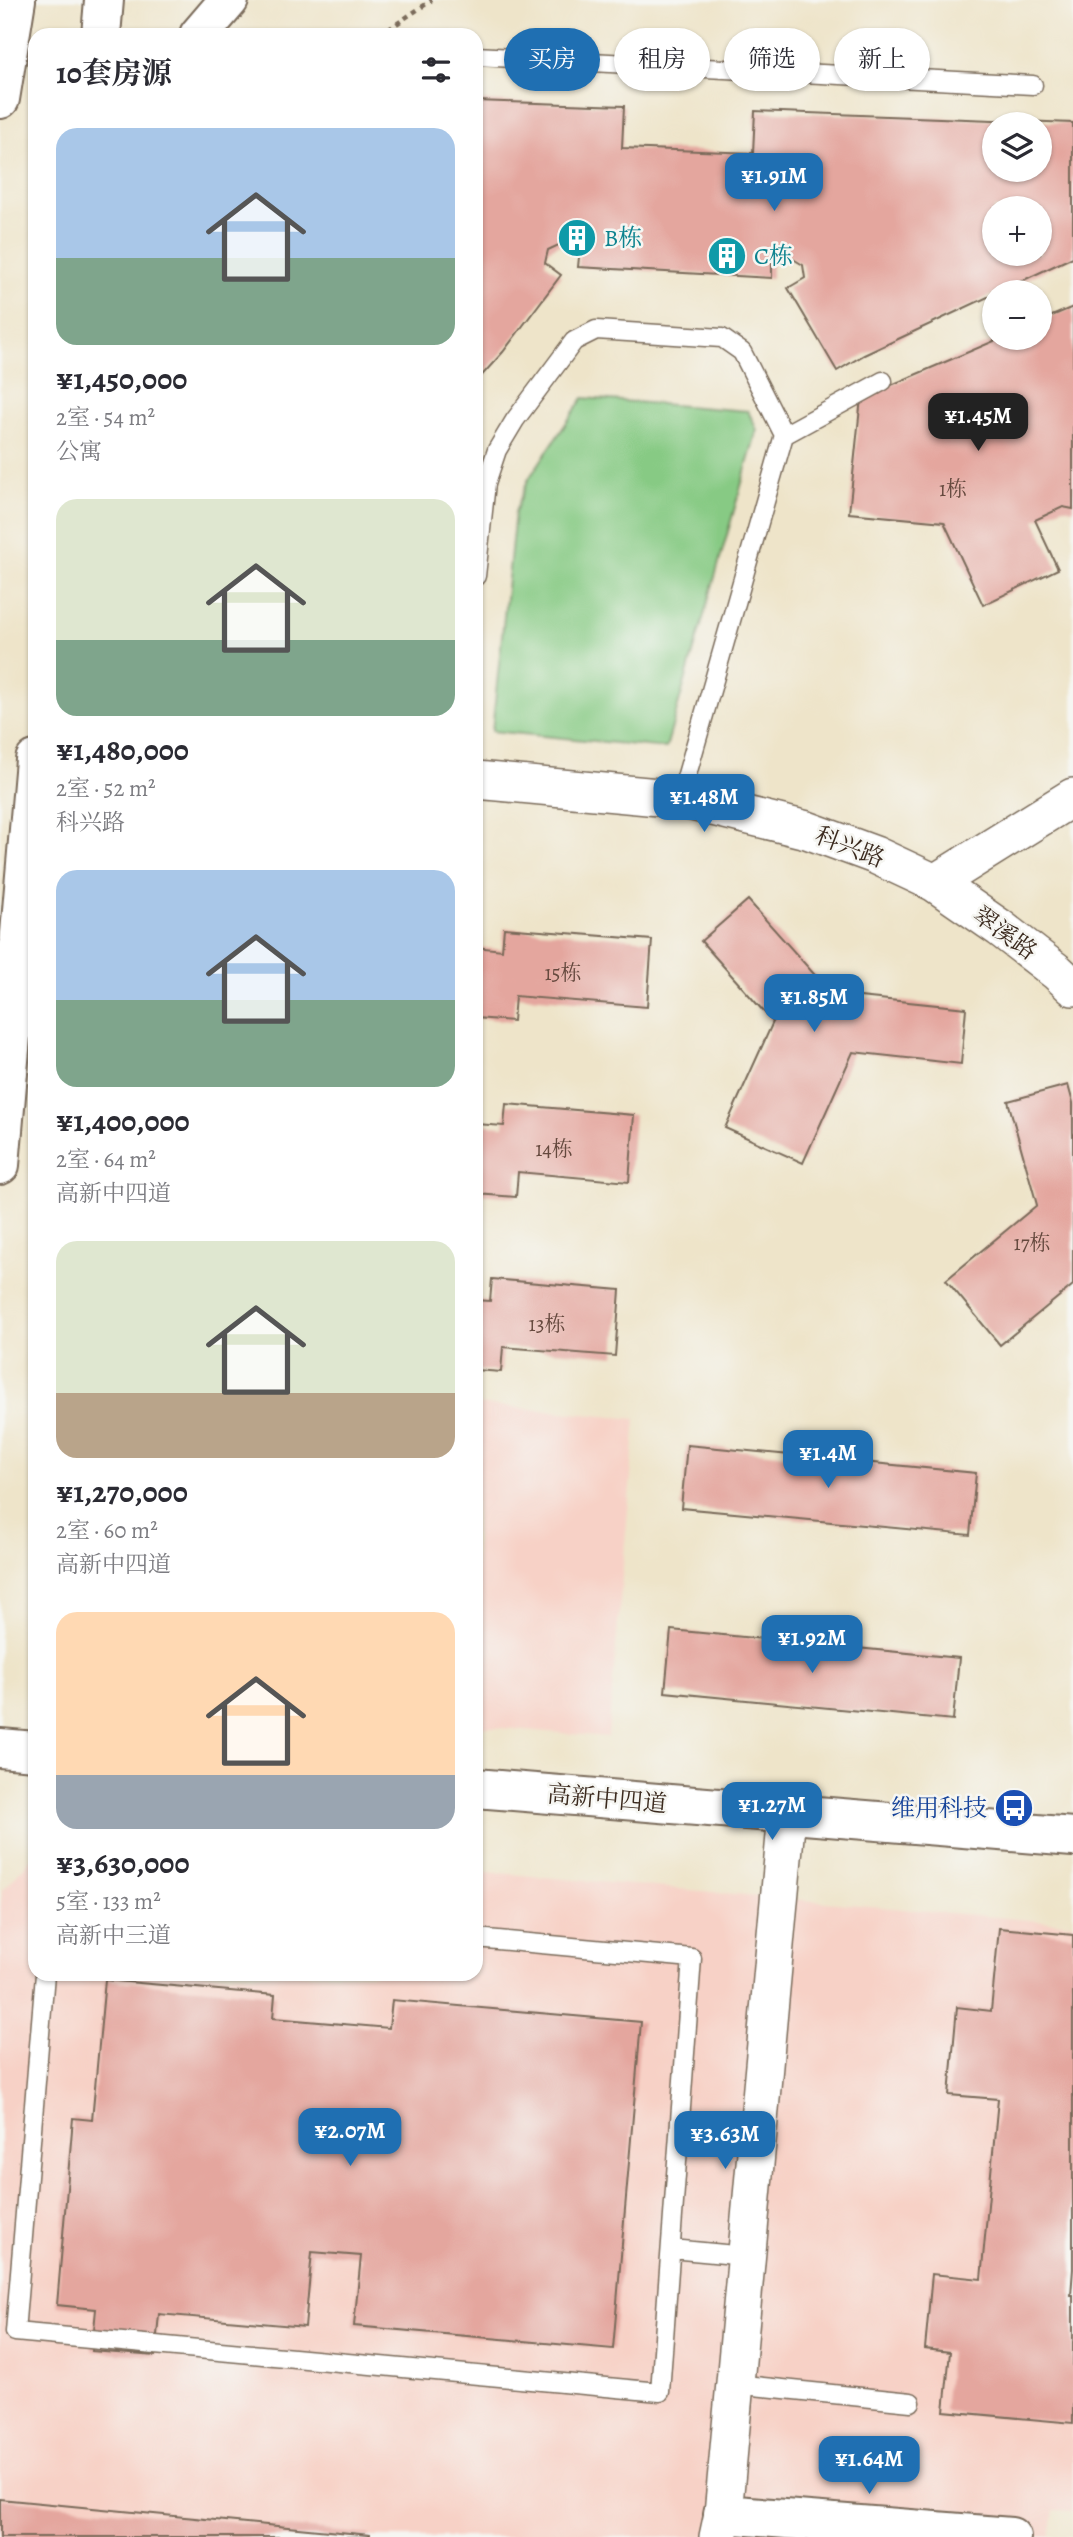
<!DOCTYPE html>
<html lang="zh">
<head>
<meta charset="utf-8">
<style>
	body { margin:0; font-family:Alegreya,"Noto Serif SC",serif; background:#f7f7f7; color:#2b2b33; height:100vh; display:flex; flex-direction:column; font-size:26px; white-space:nowrap }
	* { box-sizing:border-box; margin:0 }
	p { font-size:23px; color:#7c7c81 }
	.icon { flex:none; width:38px; height:38px; fill:none; stroke:currentColor; stroke-width:2; stroke-linecap:round; stroke-linejoin:round }
	.map { position:relative; flex:1; overflow:hidden }
	.details { position:absolute; left:28px; top:28px; width:455px; height:1953px; display:flex; flex-direction:column; background:#fff; border-radius:21px; box-shadow:0 2px 5px #0004 }
	.details>* { flex:none }
	.hud { position:absolute; left:504px; top:28px; width:464px; height:63px; display:flex; gap:14px }
	.tools { position:absolute; left:982px; top:112px; display:grid; gap:14px }
	.tools a { display:grid; place-items:center; width:70px; height:70px; border-radius:50%; background:#fff; box-shadow:0 2px 5px #0004; font-size:35px }
	.price { position:absolute; translate:-50% -60px; padding:0 16px; border-radius:14px; background:#1f6fb2; color:#fff; font-size:23px; line-height:46px; filter:drop-shadow(0 2px 4px #0008) }
	.price::after { content:''; position:absolute; left:50%; top:42px; width:21px; height:16px; margin-left:-10px; background:inherit; clip-path:polygon(0 0,100% 0,50% 100%) }
	.price.on { background:#222; color:#fff }
	ul { padding:0; list-style:none }
	li { display:grid; align-content:center; gap:14px; height:371px; padding:0 28px }
	li span { display:grid; place-items:center; height:217px; border-radius:21px; color:#555 }
	li>.icon { margin-inline-start:auto }
	span .icon { width:126px; height:126px; fill:#fffc; stroke-width:1 }
	li b { font-size:30px }
	h2 { display:flex; justify-content:space-between; align-items:center; height:84px; padding:0 28px; font-size:30px }
	.pill { padding:0 24px; border-radius:32px; background:#fff; box-shadow:0 2px 5px #0004; font-size:24px; line-height:63px }
	.pill.on { background:#1f6fb2; color:#fff }
	.map>svg:first-child { display:block }
	.built { fill:#f7d1c6 }
	.green { fill:#87ca84; stroke:#617a51; stroke-width:2 }
	.building { fill:#e4a69e; fill-rule:evenodd }
	.lines { fill:none; stroke-linecap:round; stroke-linejoin:round }
	.service-casing { stroke:#7a6b5a; stroke-width:21 }
	.minor-casing { stroke:#7a6b5a; stroke-width:40 }
	.tertiary-casing { stroke:#7a6b5a; stroke-width:42 }
	.secondary-casing { stroke:#7a6b5a; stroke-width:42 }
	.primary-casing { stroke:#7a6b5a; stroke-width:42 }
	.path { stroke:#7a6b5a; stroke-width:4.5; stroke-dasharray:5 5; stroke-linecap:butt }
	.service { stroke:#fff; stroke-width:18 }
	.minor { stroke:#fff; stroke-width:37 }
	.tertiary { stroke:#fff; stroke-width:38 }
	.secondary { stroke:#fff; stroke-width:38 }
	.primary { stroke:#fff; stroke-width:38 }
	.labels { text-anchor:middle; stroke-width:5; stroke-linejoin:round; paint-order:stroke }
	.number-label { font-size:21px; fill:#65493e }
	.culture-label { font-size:24px; fill:#0d838f; stroke:#f6f6f2; text-anchor:start }
	.street-label { font-size:24px; fill:#3b2a1e; stroke:#f6f6f2 }
	.transit-label { font-size:24px; fill:#164399; stroke:#f6f6f2; text-anchor:end }
</style>
</head>
<body>
<div class="map">
<svg width="1073" height="2537" viewBox="0 0 1073 2537">
	<rect width="100%" height="100%" fill="#f6f6f2"/>
	<filter id="ink" filterUnits="userSpaceOnUse"><feTurbulence type="fractalNoise" baseFrequency=".0143" numOctaves="2"/><feDisplacementMap in="SourceGraphic" scale="14" xChannelSelector="R" yChannelSelector="G"/><feConvolveMatrix kernelMatrix="1 2 1 2 8 2 1 2 1" color-interpolation-filters="sRGB"/></filter>
	<filter id="wash" filterUnits="userSpaceOnUse"><feTurbulence type="fractalNoise" baseFrequency=".00686" numOctaves="4" result="noise"/><feDisplacementMap in="SourceGraphic" scale="28" xChannelSelector="R" yChannelSelector="G"/><feGaussianBlur stdDeviation="1.57" result="paint"/><feColorMatrix in="noise" values="0 0 0 0 0 0 0 0 0 0 0 0 0 0 0 0 0 1.4 0 .05"/><feComposite in="paint" operator="in"/></filter>
	<g filter="url(#wash)">
		<rect width="100%" height="100%" fill="#eee4c9"/>
		<!-- built -->
		<path class="built" d="M476,1404L636,1419L608,1737L476,1726Z
			M35,1854V1974H476V1871L1073,1924V2511L1054,2510L1050,2537H0V1910L2,1891Z"/>
		<!-- green -->
		<path class="green" d="M583,398L748,411L757,430L666,748L492,731L515,512L528,480Z"/>
		<g id="blocks">
			<!-- building -->
			<path class="building" d="M476,101L624,106L622,148L753,153L755,111L1073,123V257L864,355L837,371L788,288L805,278L803,265L785,254L772,258V278L578,267L580,247L567,241L548,250L545,263L561,275L503,352L476,382ZM994,124H1040V170H994ZM994,208H1040V254H994Z
				M1073,307V509L1063,507L1035,520L1058,569L983,605L944,522L849,513L861,398L1001,338H1040V321Z
				M748,900L821,982L850,996L966,1008L961,1064L853,1052L803,1163L725,1128L773,1022L701,941Z
				M504,928L652,940L647,1007L515,996L513,1021L476,1018V947L502,950Z
				M1068,1085L1073,1103V1285L1000,1345L946,1280L1037,1205L1008,1101Z
				M506,1104L634,1115L629,1182L518,1172L516,1197L476,1194V1124L504,1126Z
				M492,1279L620,1290L615,1356L503,1347L501,1372L476,1370V1300L490,1301Z
				M687,1445L976,1473L970,1535L681,1508Z
				M671,1630L959,1658L953,1720L665,1692Z
				M999,1928L1073,1935V2269L1071,2295H1073V2423L944,2411L950,2352L925,2349L932,2274L981,2279L998,2099L949,2095L957,2007L991,2011Z
				M105,1980L275,1995L273,2018L389,2028L392,2000L641,2022L613,2349L354,2326L361,2256L312,2252L305,2327L159,2314L155,2356L92,2351L96,2309L57,2305L73,2118L92,2120Z
				M0,2499L370,2535V2537H0Z"/>
		</g>
	</g>
	<g filter="url(#ink)">
		<use href="#blocks" fill-opacity="0" stroke="#7a6b5a" stroke-width="2"/>
		<g class="lines">
			<!-- service casing -->
			<g class="service-casing">
				<path id="service" d="M476,56L1033,85
					M476,576L486,483L497,450L515,420L574,341L596,330L722,338L742,352L784,435
					M680,799L784,435L883,381
					M45,1974L15,2332L660,2392L692,1958L476,1938
					M671,2249L746,2256
					M734,2384L911,2402"/>
			</g>
			<!-- minor casing -->
			<g class="minor-casing">
				<path id="minor" d="M476,780L680,799L807,830L875,855L935,883L1000,928L1057,972L1073,987
					M935,883L1073,797
					M718,2537L723,2514L787,1814"/>
			</g>
			<!-- tertiary casing -->
			<g class="tertiary-casing">
				<path id="tertiary" d="M723,2514L1011,2537"/>
			</g>
			<!-- secondary casing -->
			<g class="secondary-casing">
				<path id="secondary" d="M0,1748L35,1751
					M476,1788L1073,1837"/>
			</g>
			<!-- primary casing -->
			<g class="primary-casing">
				<path id="primary" d="M101,35L104,0
					M199,35L229,0
					M0,99L16,0
					M0,1165L35,760"/>
			</g>
			<!-- path -->
			<path class="path" d="M380,35L432,0"/>
			<!-- service -->
			<use href="#service" class="service"/>
			<!-- minor -->
			<use href="#minor" class="minor"/>
			<!-- tertiary -->
			<use href="#tertiary" class="tertiary"/>
			<!-- secondary -->
			<use href="#secondary" class="secondary"/>
			<!-- primary -->
			<use href="#primary" class="primary"/>
		</g>
	</g>
	<!-- icons -->
	<defs>
		<g id="building-disc" transform="scale(2.0125)"><circle r="9.5" fill="#0f9aa8" stroke="#f6f6f2"/><path d="M-4-6H4V6H1V3H-1V6H-4ZM-2.5-4.3h1.7v1.8h-1.7ZM.8-4.3h1.7v1.8H.8ZM-2.5-1h1.7V.8h-1.7ZM.8-1h1.7V.8H.8Z" fill="#fff"/></g>
		<g id="bus-disc" transform="scale(2.0125)"><circle r="9.5" fill="#1a4fb4" stroke="#f6f6f2"/><path d="M-5-6H5V4H4V6H2V4H-2V6H-4V4H-5ZM-3.5-4V0h7V-4ZM-3.5 1.2v1.5H-2V1.2ZM2 1.2v1.5H3.5V1.2Z" fill="#fff"/></g>
	</defs>
	<g fill-rule="evenodd">
		<use href="#building-disc" x="577" y="238"/>
		<use href="#building-disc" x="727" y="256"/>
		<use href="#bus-disc" x="1014" y="1808"/>
	</g>
	<g class="labels">
		<!-- number labels -->
		<g class="number-label">
			<text x="953" y="496">1栋</text>
			<text x="563" y="980">15栋</text>
			<text x="554" y="1156">14栋</text>
			<text x="1032" y="1250">17栋</text>
			<text x="547" y="1331">13栋</text>
		</g>
		<!-- culture labels -->
		<g class="culture-label">
			<text x="604" y="246">B栋</text>
			<text x="754" y="264">C栋</text>
		</g>
		<!-- street labels -->
		<g class="street-label">
			<text transform="translate(850 847) rotate(21)" y="8">科兴路</text>
			<text transform="translate(1005 933) rotate(36)" y="8">翠溪路</text>
			<text transform="translate(607 1799) rotate(5)" y="8">高新中四道</text>
		</g>
		<!-- transit labels -->
		<g class="transit-label">
			<text x="987" y="1816">维用科技</text>
		</g>
	</g>
</svg>
<div class="tools">
<a><svg class="icon" aria-label="layers" viewBox="0 0 24 24"><path d="M12 4l9 5-9 5-9-5zM3 14l9 5 9-5"/></svg></a>
<a>+</a>
<a>−</a>
</div>
<b class="price" style="left:774px;top:213px">¥1.91M</b>
<b class="price on" style="left:978px;top:453px">¥1.45M</b>
<b class="price" style="left:704px;top:834px">¥1.48M</b>
<b class="price" style="left:814px;top:1034px">¥1.85M</b>
<b class="price" style="left:828px;top:1490px">¥1.4M</b>
<b class="price" style="left:812px;top:1675px">¥1.92M</b>
<b class="price" style="left:772px;top:1842px">¥1.27M</b>
<b class="price" style="left:350px;top:2168px">¥2.07M</b>
<b class="price" style="left:725px;top:2171px">¥3.63M</b>
<b class="price" style="left:869px;top:2496px">¥1.64M</b>
<div class="hud">
<a class="pill on">买房</a>
<a class="pill">租房</a>
<a class="pill">筛选</a>
<a class="pill">新上</a>
</div>
<section class="details">
<h2>10套房源<svg class="icon" aria-label="filters" viewBox="0 0 24 24"><path d="M4 7h16M4 17h16"/><circle cx="9" cy="7" r="2"/><circle cx="15" cy="17" r="2"/></svg></h2>
<ul>
<li><span style="background:linear-gradient(#a9c7e8 60%,#7fa58c 0)"><svg class="icon" aria-label="home" viewBox="0 0 24 24"><path d="M3 11l9-7 9 7M6 9v11h12V9"/></svg></span><div><b>¥1,450,000</b><p>2室 · 54 m²</p><p>公寓</p></div></li>
<li><span style="background:linear-gradient(#dfe7d0 65%,#7fa58c 0)"><svg class="icon" aria-label="home" viewBox="0 0 24 24"><path d="M3 11l9-7 9 7M6 9v11h12V9"/></svg></span><div><b>¥1,480,000</b><p>2室 · 52 m²</p><p>科兴路</p></div></li>
<li><span style="background:linear-gradient(#a9c7e8 60%,#7fa58c 0)"><svg class="icon" aria-label="home" viewBox="0 0 24 24"><path d="M3 11l9-7 9 7M6 9v11h12V9"/></svg></span><div><b>¥1,400,000</b><p>2室 · 64 m²</p><p>高新中四道</p></div></li>
<li><span style="background:linear-gradient(#dfe7d0 70%,#b9a48a 0)"><svg class="icon" aria-label="home" viewBox="0 0 24 24"><path d="M3 11l9-7 9 7M6 9v11h12V9"/></svg></span><div><b>¥1,270,000</b><p>2室 · 60 m²</p><p>高新中四道</p></div></li>
<li><span style="background:linear-gradient(#ffd9b3 75%,#9aa5b1 0)"><svg class="icon" aria-label="home" viewBox="0 0 24 24"><path d="M3 11l9-7 9 7M6 9v11h12V9"/></svg></span><div><b>¥3,630,000</b><p>5室 · 133 m²</p><p>高新中三道</p></div></li>
</ul>
</section>
</div>
</body>
</html>
